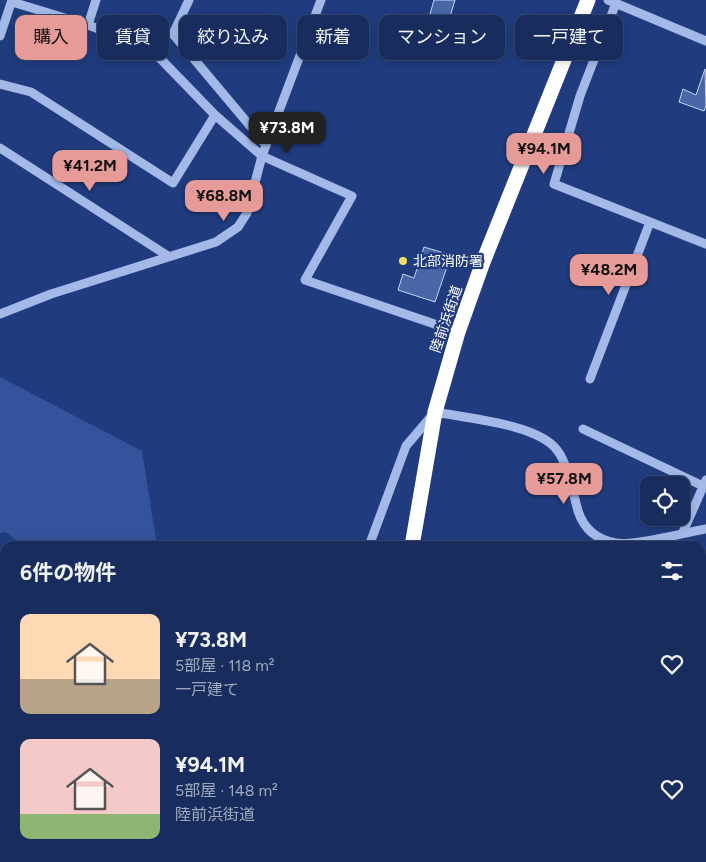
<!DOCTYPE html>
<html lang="ja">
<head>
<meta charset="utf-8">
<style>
	body { margin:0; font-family:Figtree,"Noto Sans JP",sans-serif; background:#253967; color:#f1f3f6; height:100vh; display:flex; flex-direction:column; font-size:19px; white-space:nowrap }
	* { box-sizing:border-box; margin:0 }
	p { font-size:16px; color:#9fa8bc }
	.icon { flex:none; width:28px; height:28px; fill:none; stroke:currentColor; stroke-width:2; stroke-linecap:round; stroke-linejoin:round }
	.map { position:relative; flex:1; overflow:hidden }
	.side { position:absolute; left:0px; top:541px; width:706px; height:321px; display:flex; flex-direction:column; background:#182d5e; border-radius:15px 15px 0 0; box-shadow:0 2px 8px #0003,0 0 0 1px #364973 }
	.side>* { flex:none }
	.top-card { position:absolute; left:15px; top:15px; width:676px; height:45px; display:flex; gap:10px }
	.controls { position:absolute; left:640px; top:476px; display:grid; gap:10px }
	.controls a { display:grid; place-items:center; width:50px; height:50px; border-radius:10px; background:#182d5e; box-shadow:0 2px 8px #0003,0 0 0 1px #364973; font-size:25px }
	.price { position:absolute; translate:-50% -42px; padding:0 11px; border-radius:10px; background:#e69b98; color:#111; font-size:16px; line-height:32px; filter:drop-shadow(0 1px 2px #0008) }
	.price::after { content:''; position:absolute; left:50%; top:30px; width:15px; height:11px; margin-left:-8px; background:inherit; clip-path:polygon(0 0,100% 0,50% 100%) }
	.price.selected { background:#222; color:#fff }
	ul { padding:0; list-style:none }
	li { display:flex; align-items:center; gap:15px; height:125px; padding:0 20px }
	li span { display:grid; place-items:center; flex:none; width:140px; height:100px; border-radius:10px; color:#555 }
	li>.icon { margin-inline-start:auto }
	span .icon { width:60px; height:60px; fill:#fffc; stroke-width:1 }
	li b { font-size:21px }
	h2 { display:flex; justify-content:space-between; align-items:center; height:60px; padding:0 20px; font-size:21px }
	.tag { padding:0 18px; border-radius:10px; background:#182d5e; box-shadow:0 2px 8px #0003,0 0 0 1px #364973; font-size:18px; line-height:45px }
	.tag.selected { background:#e69b98; color:#111 }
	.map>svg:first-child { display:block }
	.green { fill:#33549c }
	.building { fill:#4966a7; stroke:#c8d6f5 }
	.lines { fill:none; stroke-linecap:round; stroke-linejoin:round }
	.minor { stroke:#a4b9e7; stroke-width:9 }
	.highway { stroke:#fff; stroke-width:15 }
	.poi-dot { fill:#f4df65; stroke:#203c7e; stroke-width:2 }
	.labels { text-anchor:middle; stroke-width:4.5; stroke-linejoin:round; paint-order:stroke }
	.poi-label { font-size:14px; fill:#fff; stroke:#203c7e; text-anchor:start }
	.street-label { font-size:14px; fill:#fff; stroke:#203c7e }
</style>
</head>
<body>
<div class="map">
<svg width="706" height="862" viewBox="0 0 706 862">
	<rect width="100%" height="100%" fill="#203c7e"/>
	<!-- green -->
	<path class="green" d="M0,377L142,451L157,546H24L5,532L0,533Z"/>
	<!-- building -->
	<path class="building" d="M434,0H455L449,20L430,14Z
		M705,69L706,106L704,111L679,102L683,89L696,95Z
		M424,247L451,255L435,302L398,290L403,274L414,278Z"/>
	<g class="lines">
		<!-- minor -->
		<path class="minor" d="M189,0L173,34L266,145
			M608,0L706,41
			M12,2L88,25L151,49L215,115L262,156L352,196L305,280L458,332
			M616,3L580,96L554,184L706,244
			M88,25L96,0
			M0,36L12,0
			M0,84L31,92L173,183L215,115
			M0,148L168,256
			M0,314L51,294L216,242L238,227L247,213L262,156L321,0
			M590,379L650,222
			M583,429L703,486
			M683,532L706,480
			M369,546L406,446L435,412C466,418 538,424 557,450C568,464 573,493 578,511C584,529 597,540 616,543C633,547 686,532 706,529
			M0,684H5
			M0,705L5,706
			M701,710H706
			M701,825L706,823
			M313,861H337L342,858
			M396,862L397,858
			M660,862L664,858"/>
		<!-- highway -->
		<path class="highway" d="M412,546L435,412L458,332L483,262L588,0
			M367,862L368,858"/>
	</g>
	<!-- markers -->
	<circle class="poi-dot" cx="403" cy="261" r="5"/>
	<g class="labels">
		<!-- poi labels -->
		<g class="poi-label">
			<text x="413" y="266">北部消防署</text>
		</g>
		<!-- street labels -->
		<g class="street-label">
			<text transform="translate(446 319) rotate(-71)" y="5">陸前浜街道</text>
		</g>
	</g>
</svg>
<div class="controls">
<a><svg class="icon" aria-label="locate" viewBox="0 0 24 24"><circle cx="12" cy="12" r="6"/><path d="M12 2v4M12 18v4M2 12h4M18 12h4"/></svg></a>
</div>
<b class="price selected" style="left:287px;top:154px">¥73.8M</b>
<b class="price" style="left:544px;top:175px">¥94.1M</b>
<b class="price" style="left:90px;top:192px">¥41.2M</b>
<b class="price" style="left:224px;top:222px">¥68.8M</b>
<b class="price" style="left:609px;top:296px">¥48.2M</b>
<b class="price" style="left:564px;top:505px">¥57.8M</b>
<div class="top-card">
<a class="tag selected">購入</a>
<a class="tag">賃貸</a>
<a class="tag">絞り込み</a>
<a class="tag">新着</a>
<a class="tag">マンション</a>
<a class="tag">一戸建て</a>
</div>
<section class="side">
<h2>6件の物件<svg class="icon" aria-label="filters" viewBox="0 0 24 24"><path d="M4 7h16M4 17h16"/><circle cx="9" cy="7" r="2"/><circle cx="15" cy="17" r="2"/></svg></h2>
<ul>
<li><span style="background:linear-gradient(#ffd9b3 65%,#b9a48a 0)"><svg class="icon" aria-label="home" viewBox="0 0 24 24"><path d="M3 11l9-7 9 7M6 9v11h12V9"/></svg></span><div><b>¥73.8M</b><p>5部屋 · 118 m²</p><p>一戸建て</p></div><svg class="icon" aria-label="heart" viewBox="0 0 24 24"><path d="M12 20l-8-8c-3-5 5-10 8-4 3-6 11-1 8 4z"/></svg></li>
<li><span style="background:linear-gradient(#f6c9c9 75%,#8fb573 0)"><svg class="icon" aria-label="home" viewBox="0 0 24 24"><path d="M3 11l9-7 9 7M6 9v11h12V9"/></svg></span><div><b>¥94.1M</b><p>5部屋 · 148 m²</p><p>陸前浜街道</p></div><svg class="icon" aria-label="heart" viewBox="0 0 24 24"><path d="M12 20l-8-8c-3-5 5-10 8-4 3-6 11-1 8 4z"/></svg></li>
</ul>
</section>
</div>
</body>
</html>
